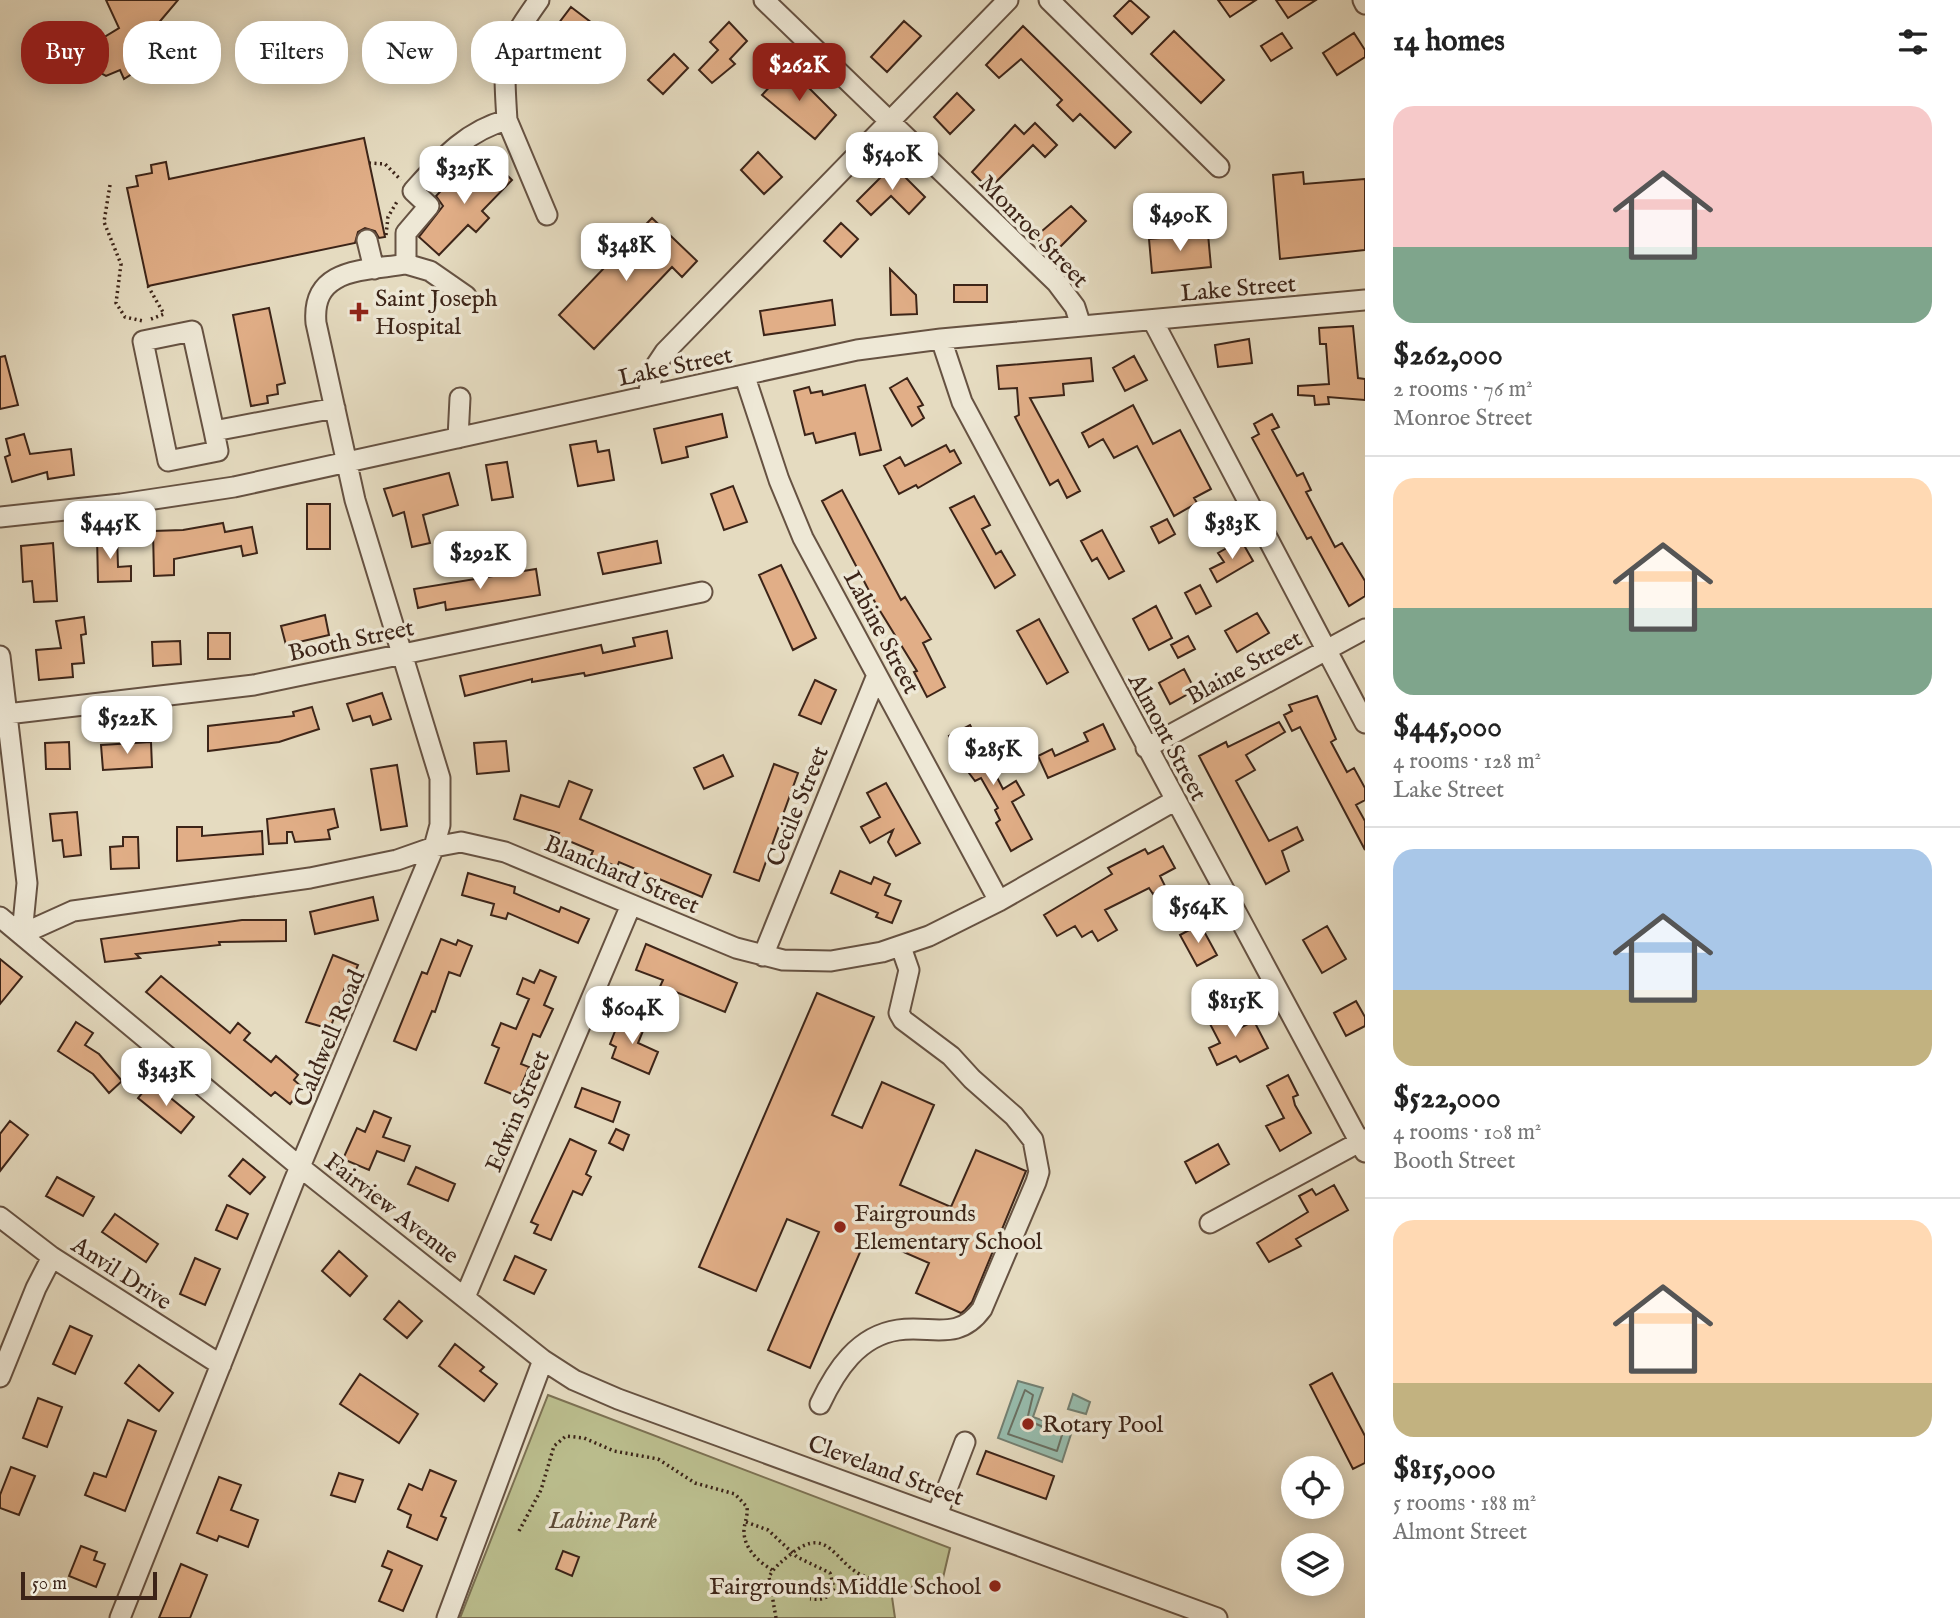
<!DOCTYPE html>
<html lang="en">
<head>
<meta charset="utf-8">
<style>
	body { margin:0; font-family:"IM FELL English",serif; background:#f2f2f2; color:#222; height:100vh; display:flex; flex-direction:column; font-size:26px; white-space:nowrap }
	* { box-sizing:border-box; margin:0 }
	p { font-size:23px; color:#767676 }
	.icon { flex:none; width:38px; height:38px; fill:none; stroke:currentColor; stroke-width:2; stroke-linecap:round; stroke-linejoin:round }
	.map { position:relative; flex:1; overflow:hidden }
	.sheet { display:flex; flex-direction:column; background:#fff; width:595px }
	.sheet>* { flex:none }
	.top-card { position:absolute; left:21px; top:21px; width:665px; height:63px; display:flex; gap:14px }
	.tools { position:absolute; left:1281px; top:1456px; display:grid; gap:14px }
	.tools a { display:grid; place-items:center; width:63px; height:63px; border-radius:50%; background:#fff; box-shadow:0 4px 18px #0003; font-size:35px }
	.scale { position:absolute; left:21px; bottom:18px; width:136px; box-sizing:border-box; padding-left:7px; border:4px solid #3c2418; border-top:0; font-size:19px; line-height:24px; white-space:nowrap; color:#3c2418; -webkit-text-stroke:5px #eee8d6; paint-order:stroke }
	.price { position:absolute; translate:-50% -60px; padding:0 16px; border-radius:14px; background:#fff; color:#222; font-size:23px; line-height:46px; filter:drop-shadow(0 2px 4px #0008) }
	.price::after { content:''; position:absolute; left:50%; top:42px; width:21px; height:16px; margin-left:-10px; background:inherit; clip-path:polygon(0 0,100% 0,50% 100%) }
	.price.selected { background:#8f2418; color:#fff }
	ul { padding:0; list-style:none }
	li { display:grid; align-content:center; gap:14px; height:371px; padding:0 28px }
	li+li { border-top:2px solid #e0e0e0 }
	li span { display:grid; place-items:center; height:217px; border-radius:21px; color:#555 }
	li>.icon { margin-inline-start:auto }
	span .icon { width:126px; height:126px; fill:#fffc; stroke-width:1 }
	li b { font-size:30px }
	h2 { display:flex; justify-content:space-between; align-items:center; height:84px; padding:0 28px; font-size:30px }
	.pill { padding:0 24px; border-radius:28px; background:#fff; box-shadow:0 4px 18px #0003; font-size:24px; line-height:63px }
	.pill.selected { background:#8f2418; color:#fff }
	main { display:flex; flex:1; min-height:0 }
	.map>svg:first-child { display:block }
	.green { fill:#bbbe8e; stroke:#7c7153; stroke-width:2 }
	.water { fill:#97bcad; stroke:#737f71; stroke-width:2 }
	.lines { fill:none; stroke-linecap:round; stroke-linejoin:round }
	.shore { stroke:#6a7062; stroke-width:2 }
	.building { fill:#e1ae87; stroke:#3c2418; stroke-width:2 }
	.minor-casing { stroke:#665242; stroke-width:23 }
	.path { stroke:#3c2418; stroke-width:3.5; stroke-dasharray:2 3.5; stroke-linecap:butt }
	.minor { stroke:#eee8d6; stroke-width:19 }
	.poi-dot { fill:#8f2418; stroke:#eee8d6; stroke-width:2.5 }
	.labels { text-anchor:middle; stroke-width:7; stroke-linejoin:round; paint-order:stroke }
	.street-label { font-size:24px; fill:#3c2418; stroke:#eee8d6 }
	.poi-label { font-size:24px; fill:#3c2418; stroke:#eee8d6; text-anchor:start }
	.park-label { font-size:24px; font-style:italic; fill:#5c4a36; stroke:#eee8d6 }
</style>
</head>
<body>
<main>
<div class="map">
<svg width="1365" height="1618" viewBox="0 0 1365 1618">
	<rect width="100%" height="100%" fill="#e5dbc0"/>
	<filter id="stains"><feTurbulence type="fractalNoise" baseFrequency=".00286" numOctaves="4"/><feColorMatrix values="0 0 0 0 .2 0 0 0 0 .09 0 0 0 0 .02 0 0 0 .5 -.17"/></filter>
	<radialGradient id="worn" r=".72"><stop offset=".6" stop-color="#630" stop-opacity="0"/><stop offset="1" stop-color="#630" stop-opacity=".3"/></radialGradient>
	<!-- green -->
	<path class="green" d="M548,1395L950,1548L942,1582L891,1590L895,1618H460Z"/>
	<!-- water -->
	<path class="water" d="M1018,1381L1043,1388L1033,1417L1072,1431L1062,1462L998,1438Z
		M1073,1394L1090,1402L1086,1414L1068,1409Z"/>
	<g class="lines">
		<!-- shore -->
		<path class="shore" d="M1025,1390L1033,1395L1027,1420L1062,1435L1057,1451L1008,1434Z"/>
	</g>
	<!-- building -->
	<path class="building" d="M106,0H178L156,26L133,32L158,57L124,79L120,70L106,76L78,61L88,47L119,28Z
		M1130,0L1149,17L1132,34L1114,16Z
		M1218,0H1256L1230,17Z
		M1276,0H1316L1288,18Z
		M571,7L592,23L567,56L546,40Z
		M904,21L921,36L887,72L871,57Z
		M729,22L747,41L730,59L735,64L712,83L699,70L718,50L710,42Z
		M1023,26L1131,132L1115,148L1080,114L1073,121L1057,105L1062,100L1021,59L999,78L986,65Z
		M1174,31L1224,80L1201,103L1151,54Z
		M1282,33L1292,48L1271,61L1261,46Z
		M1354,33L1365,50V57L1337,75L1323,53Z
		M674,54L688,68L663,94L648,80Z
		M788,67L836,115L815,139L762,95Z
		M957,93L974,110L950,134L934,117Z
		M1035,123L1057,145L1045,157L1033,145L989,189L972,172L1015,125L1024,134Z
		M364,138L385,237L379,238L375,231L365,228L358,232L355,243L148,286L127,188L138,186L136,176L152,173L151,165L166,162L169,179Z
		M758,152L782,177L764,194L741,170Z
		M490,159L512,180L482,211L489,218L476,232L468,225L439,255L419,237L443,206L436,196L454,177L464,186Z
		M893,165L925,197L909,214L891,196L871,215L857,201Z
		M1303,172L1304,184L1365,179V250L1280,259L1273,175Z
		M1071,206L1086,221L1053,254L1035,237Z
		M652,218L697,261L682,277L672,267L594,349L559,315Z
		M841,223L858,239L841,257L824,241Z
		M1208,234L1211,267L1152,273L1149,239Z
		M890,269L916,295L917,314L891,315Z
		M954,285H987V302H954Z
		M832,300L835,325L764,335L760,311Z
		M269,308L285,383L277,385L278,394L267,396L268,403L251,406L233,315Z
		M1353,326L1358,378L1365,379V400L1328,397L1329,404L1315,405L1314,396L1298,395V386L1329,384L1326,344H1320L1319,328Z
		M1249,339L1252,363L1218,367L1215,345Z
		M5,356L18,405L0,409V357Z
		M1134,356L1147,380L1125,391L1113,368Z
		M1091,358L1093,381L1063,384L1064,395L1030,398L1080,491L1067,498L1058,480L1050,485L1015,417L1019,415L1017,388L999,389L997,366Z
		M907,378L923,405L918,407L924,418L912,426L890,388Z
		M865,385L881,450L860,455L855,433L816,443L813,433L805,435L794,391L809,387L811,393L822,391L823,395Z
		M1133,405L1153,444L1180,430L1211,489L1194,498L1197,503L1174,516L1137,446L1114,458L1103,439L1089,447L1082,433Z
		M722,414L727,437L686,447L688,457L662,463L654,429Z
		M1272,414L1279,427L1272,430L1297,476L1303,473L1311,490L1306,492L1335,547L1342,543L1365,581V596L1349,606L1311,537L1307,539L1252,438L1259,434L1254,424Z
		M24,434L30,454L71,449L74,475L48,479L47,472L12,482L5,457L10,455L6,439Z
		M596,441L598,452L609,450L614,480L578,486L570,445Z
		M946,445L950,452L954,450L961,463L918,488L916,485L899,494L884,466L900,457L905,466Z
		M507,462L513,497L492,500L486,465Z
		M449,473L458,505L423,515L430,543L412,547L404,512L393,516L384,489Z
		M733,486L747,522L724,530L711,494Z
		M842,490L901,600L905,597L931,639L923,643L945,687L927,697L914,672L917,671L877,606L822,501Z
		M974,496L990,525L982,529L996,554L1001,551L1015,575L995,588L950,508Z
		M307,504H330V549H307Z
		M1167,519L1175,534L1159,543L1151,527Z
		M223,523L225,532L252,527L257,553L243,556L241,546L174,559V575L154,576L153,531L183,530Z
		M1102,530L1124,571L1109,579L1097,558L1092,561L1081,541Z
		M97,536H117L118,567L131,566V581L98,582Z
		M1241,540L1253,561L1217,582L1210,569L1224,562L1218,553Z
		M657,541L661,563L603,574L598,553Z
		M53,543L57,601L34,602L32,581L23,582L21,546Z
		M781,565L816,638L793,650L759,575Z
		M536,569L540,595L446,610L445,602L418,608L414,589Z
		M1200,585L1211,606L1196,614L1185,593Z
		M1156,606L1172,638L1149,650L1133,619Z
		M1257,613L1269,633L1237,652L1225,631Z
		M325,615L329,635L286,645L281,626Z
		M84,617L86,634L81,635L84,663L72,664L73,677L39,680L36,650L61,648L56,621Z
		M1039,619L1068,672L1047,684L1017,631Z
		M667,631L672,658L585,676L584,673L532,682V679L465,696L460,676L601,645L603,653L635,646L633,638Z
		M208,633H230V659H208Z
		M1188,636L1195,649L1178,658L1171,645Z
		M180,641L181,664L153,666L152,642Z
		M1184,669L1195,690L1170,704L1159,683Z
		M815,680L836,690L821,724L799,715Z
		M382,693L391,719L373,725L370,716L353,721L347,704Z
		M1317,696L1336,739L1331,742L1347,772L1354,768L1365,788V800L1356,805L1365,821V850L1300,727L1292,731L1284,715L1292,711L1289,705Z
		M312,707L319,729L279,742L208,751V726L294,716L293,712Z
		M1279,722L1285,732L1246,755L1255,770L1236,781L1269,841L1297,827L1303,840L1282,851L1289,871L1266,884L1199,756L1226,742L1228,747Z
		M1103,724L1115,749L1048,778L1038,756L1052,749L1055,756L1088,741L1084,733Z
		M970,725L1003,789L1016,781L1024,795L1012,802L1032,839L1011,851L996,823L1000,820L995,810L998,808L981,778L975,781L969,773L949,736Z
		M506,741L509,771L477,774L474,743Z
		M69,742L70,769H46L45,743Z
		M151,742L152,767L103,770L101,745Z
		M723,755L733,776L704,789L694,768Z
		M774,764L798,773L759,881L734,872Z
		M397,765L407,826L381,830L371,769Z
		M569,781L592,790L580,819L711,875L702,897L619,862L617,867L591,855L593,851L557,836L559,833L514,819L521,795L559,807Z
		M886,783L920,843L896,856L888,842L893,830L870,843L861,827L880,817L867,793Z
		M334,809L338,827L328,830L330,839L295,842L292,832H287V843L269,844L267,819Z
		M77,812L81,855L64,857L62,840L53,841L50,814Z
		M177,827H202V836L262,831L263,854L177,861Z
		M123,837H138L139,868L111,869L110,847L123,846Z
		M1163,846L1175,868L1160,876L1166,888L1153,894L1149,888L1105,910L1117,930L1098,941L1092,931L1082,937L1075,926L1057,936L1044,915L1112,874L1108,868L1145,849L1148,854Z
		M840,871L871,884L874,877L890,884L885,895L901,901L892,923L876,917L878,913L831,893Z
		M468,873L515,887L514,893L559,912L561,907L589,919L578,943L508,913L506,919L491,915L494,904L462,895Z
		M373,897L378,920L315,934L310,912Z
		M242,920H286V941L219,942L220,945L136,954L140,958L105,962L101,939Z
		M1200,924L1217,955L1197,966L1180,935Z
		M1327,926L1346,959L1322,973L1303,940Z
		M441,939L456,945L458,940L472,946L460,976L449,972L435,1012L432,1011L416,1050L394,1041L422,972L427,974Z
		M646,944L737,983L725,1012L676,992L674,997L658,991L663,980L636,970Z
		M333,955L358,965L348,988L345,987L330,1029L306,1022Z
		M0,959L22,977L0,1004Z
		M540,970L556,977L544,1005L553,1009L540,1037L533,1034L521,1064L529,1067L517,1096L485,1083L499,1048L492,1045L501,1023L516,1029L529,999L517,994L523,978L534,983Z
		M161,976L230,1033L238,1023L250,1033L244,1040L271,1062L276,1056L298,1075L294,1080L303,1088L290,1104L275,1092L271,1096L146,992Z
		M817,993L874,1017L832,1115L862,1128L882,1082L934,1105L900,1185L951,1207L976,1150L1026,1171L972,1302L965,1310L961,1313L916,1293L929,1263L867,1236L810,1368L768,1350L819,1232L787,1219L756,1291L699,1267Z
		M1356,1001L1365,1017V1026L1346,1036L1334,1013Z
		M1231,1010L1240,1028L1254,1021L1268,1048L1240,1062L1236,1056L1217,1065L1209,1048L1220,1043L1209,1022Z
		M621,1016L645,1026L638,1043L658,1052L649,1074L612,1058L616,1047L610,1044Z
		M76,1022L93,1033L85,1045L99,1054L122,1081L109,1093L93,1074L58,1051Z
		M1288,1075L1298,1095L1293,1097L1295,1105L1311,1133L1280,1151L1266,1126L1284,1118L1267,1086Z
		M151,1082L194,1117L181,1133L138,1098Z
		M582,1088L620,1102L613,1122L575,1107Z
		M374,1111L391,1118L383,1137L410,1146L404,1161L377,1151L369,1170L343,1159L357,1128L365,1132Z
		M10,1121L28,1135L0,1171V1134Z
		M616,1129L629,1135L623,1150L609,1143Z
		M570,1139L596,1151L586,1174L591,1177L582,1195L573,1191L551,1240L534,1233L538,1225L531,1222Z
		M1218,1144L1229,1164L1196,1183L1185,1162Z
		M243,1159L265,1177L250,1194L229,1176Z
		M416,1167L455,1184L448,1201L408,1184Z
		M57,1177L94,1197L83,1216L46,1196Z
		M1334,1185L1348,1210L1296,1239L1301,1246L1269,1262L1257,1243L1308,1212L1299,1196L1312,1189L1316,1195Z
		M227,1205L248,1214L237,1239L216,1230Z
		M115,1214L158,1244L146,1262L102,1232Z
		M339,1251L367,1276L350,1296L322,1271Z
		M515,1256L546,1270L534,1294L504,1280Z
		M195,1258L220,1269L205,1305L180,1294Z
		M399,1301L422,1321L407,1338L384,1319Z
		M70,1326L92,1336L75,1374L53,1364Z
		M455,1344L484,1367L480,1371L497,1384L484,1401L439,1366Z
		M139,1365L173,1393L159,1411L125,1383Z
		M1332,1373L1365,1436V1463L1353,1469L1310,1385Z
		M360,1374L418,1414L399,1443L340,1404Z
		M38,1398L62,1407L47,1447L23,1438Z
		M128,1420L156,1431L125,1511L85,1495L94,1473L106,1477Z
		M986,1451L1054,1476L1046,1499L977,1474Z
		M11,1467L35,1476L19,1515L0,1508V1495Z
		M430,1470L456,1481L441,1516L446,1518L437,1540L407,1527L411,1515L398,1509L409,1484L422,1490Z
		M339,1473L363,1480L355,1502L331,1495Z
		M219,1477L241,1485L231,1510L258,1520L248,1547L219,1536L217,1541L197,1533Z
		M81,1546L97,1552L94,1560L105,1564L96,1587L69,1576Z
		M388,1551L422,1566L403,1611L379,1601L392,1570L382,1566Z
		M563,1551L579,1557L572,1576L556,1569Z
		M181,1564L207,1575L190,1618H159Z"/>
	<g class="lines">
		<!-- minor casing -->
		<g class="minor-casing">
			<path id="minor" d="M764,0L1057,283L1075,307L1081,326
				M1049,0L1219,167
				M1363,0L1365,4
				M507,120L547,215
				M367,240L374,269
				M406,264L430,271L466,296
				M1153,321L1365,723
				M941,339L962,402L1365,1152
				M745,377L779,480L803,538L999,901
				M648,396L653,370L665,352L1008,0
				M214,431L218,451L168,461L143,341L192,331L214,431L335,408
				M458,438L460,398
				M0,517L121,504L234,487L857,350L941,339L1365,300
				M0,656L27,883L22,934
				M7,714L254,685L702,592
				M1146,748L1365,629
				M0,917L300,1167L543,1360L574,1380L618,1399L1217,1618
				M22,934L73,911L310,878L397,860L434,847L461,842L505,852L736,948L783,960L831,961L882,952L929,936L999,901L1174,801
				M763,956L877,675
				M0,1217L52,1257L221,1365
				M1210,1223L1365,1139
				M465,1297L631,905
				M0,1377L36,1288L52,1257
				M820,1404C836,1370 858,1336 898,1330C932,1325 958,1342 982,1309L1036,1182L1039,1172L1033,1140L1014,1116L972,1079L951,1056L903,1020L899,1013L909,970L901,947
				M937,1515L965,1442
				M120,1618L294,1181L434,847L440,825V778L355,500L316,323C311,267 365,271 406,264V233L429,206L413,191C441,160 465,131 507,120C503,57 502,52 539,0
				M447,1618L543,1360"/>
		</g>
		<!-- path -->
		<path class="path" d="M369,163L385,164L401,180
			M110,185L104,222L121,264L116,303L125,317L143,321
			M386,235L388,217L398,200
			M148,286L164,314
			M151,319L164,314
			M746,1522L768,1530L797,1557L830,1573L834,1588C828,1599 822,1600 810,1599
			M519,1531L541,1490L554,1446L566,1436L584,1438L614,1451L658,1459L695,1483L735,1494L747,1507C748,1515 745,1521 744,1529C743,1548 758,1561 772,1570
			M776,1618L769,1577C774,1567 782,1561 791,1554C829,1523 835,1565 864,1576C872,1580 882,1580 891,1582"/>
		<!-- minor -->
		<use href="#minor" class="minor"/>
	</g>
	<!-- markers -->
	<g class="poi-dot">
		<path d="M355.5 301.5h7v7h7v7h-7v7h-7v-7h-7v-7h7z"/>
		<circle cx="840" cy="1227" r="7"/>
		<circle cx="1028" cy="1424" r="7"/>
		<circle cx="995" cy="1586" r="7"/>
	</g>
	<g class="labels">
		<!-- street labels -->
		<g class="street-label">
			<text transform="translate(1034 231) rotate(46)" y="8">Monroe Street</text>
			<text transform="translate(1238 288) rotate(-5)" y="8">Lake Street</text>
			<text transform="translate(675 366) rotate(-12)" y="8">Lake Street</text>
			<text transform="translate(882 632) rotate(62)" y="8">Labine Street</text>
			<text transform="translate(351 640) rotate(-12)" y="8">Booth Street</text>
			<text transform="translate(1244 667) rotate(-29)" y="8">Blaine Street</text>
			<text transform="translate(1168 737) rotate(62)" y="8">Almont Street</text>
			<text transform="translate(797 806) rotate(-68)" y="8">Cecile Street</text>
			<text transform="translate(622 874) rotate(23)" y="8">Blanchard Street</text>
			<text transform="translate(329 1038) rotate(-67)" y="8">Caldwell Road</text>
			<text transform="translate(517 1111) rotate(-67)" y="8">Edwin Street</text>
			<text transform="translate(392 1208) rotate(38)" y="8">Fairview Avenue</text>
			<text transform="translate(122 1273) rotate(33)" y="8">Anvil Drive</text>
			<text transform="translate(886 1470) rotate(20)" y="8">Cleveland Street</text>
		</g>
		<!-- poi labels -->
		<g class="poi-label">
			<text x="375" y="306">Saint Joseph<tspan x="375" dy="28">Hospital</tspan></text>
			<text x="854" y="1221">Fairgrounds<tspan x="854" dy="28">Elementary School</tspan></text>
			<text x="1042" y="1432">Rotary Pool</text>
			<text x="981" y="1594" text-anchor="end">Fairgrounds Middle School</text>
		</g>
		<!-- park labels -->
		<g class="park-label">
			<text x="603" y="1528">Labine Park</text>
		</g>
	</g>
	<rect width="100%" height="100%" filter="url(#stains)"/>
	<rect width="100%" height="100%" fill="url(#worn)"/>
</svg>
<div class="tools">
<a><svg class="icon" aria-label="locate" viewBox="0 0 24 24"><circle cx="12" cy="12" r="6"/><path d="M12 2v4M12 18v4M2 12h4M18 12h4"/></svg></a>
<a><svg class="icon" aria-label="layers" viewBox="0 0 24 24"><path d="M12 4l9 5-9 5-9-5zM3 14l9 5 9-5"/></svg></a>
</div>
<div class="scale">50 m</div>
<b class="price selected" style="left:799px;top:103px">$262K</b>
<b class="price" style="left:892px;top:192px">$540K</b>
<b class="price" style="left:464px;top:206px">$325K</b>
<b class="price" style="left:1180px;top:253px">$490K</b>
<b class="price" style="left:626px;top:283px">$348K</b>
<b class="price" style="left:110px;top:561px">$445K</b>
<b class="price" style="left:1232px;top:561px">$383K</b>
<b class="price" style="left:480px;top:591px">$292K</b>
<b class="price" style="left:127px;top:756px">$522K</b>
<b class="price" style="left:993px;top:787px">$285K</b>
<b class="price" style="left:1198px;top:945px">$564K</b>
<b class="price" style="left:1235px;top:1039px">$815K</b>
<b class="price" style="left:632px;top:1046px">$604K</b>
<b class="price" style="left:166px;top:1108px">$343K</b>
<div class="top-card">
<a class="pill selected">Buy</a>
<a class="pill">Rent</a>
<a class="pill">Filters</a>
<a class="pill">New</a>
<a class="pill">Apartment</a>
</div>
</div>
<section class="sheet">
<h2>14 homes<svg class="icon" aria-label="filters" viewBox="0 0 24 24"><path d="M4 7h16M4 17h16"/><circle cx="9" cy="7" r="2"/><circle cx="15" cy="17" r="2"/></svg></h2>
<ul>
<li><span style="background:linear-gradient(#f6c9c9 65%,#7fa58c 0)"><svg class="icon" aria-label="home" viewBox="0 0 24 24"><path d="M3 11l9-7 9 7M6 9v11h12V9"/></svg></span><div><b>$262,000</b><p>2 rooms · 76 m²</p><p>Monroe Street</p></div></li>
<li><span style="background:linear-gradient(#ffd9b3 60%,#7fa58c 0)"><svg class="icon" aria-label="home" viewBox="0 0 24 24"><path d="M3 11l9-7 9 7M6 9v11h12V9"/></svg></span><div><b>$445,000</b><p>4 rooms · 128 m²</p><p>Lake Street</p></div></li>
<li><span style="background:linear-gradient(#a9c7e8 65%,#c2b280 0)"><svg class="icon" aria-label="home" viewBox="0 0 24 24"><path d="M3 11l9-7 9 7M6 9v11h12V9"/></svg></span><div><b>$522,000</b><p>4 rooms · 108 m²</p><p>Booth Street</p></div></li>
<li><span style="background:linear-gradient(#ffd9b3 75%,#c2b280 0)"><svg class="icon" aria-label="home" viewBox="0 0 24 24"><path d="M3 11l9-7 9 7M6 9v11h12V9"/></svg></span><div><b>$815,000</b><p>5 rooms · 188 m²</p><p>Almont Street</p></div></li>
</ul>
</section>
</main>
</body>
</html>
